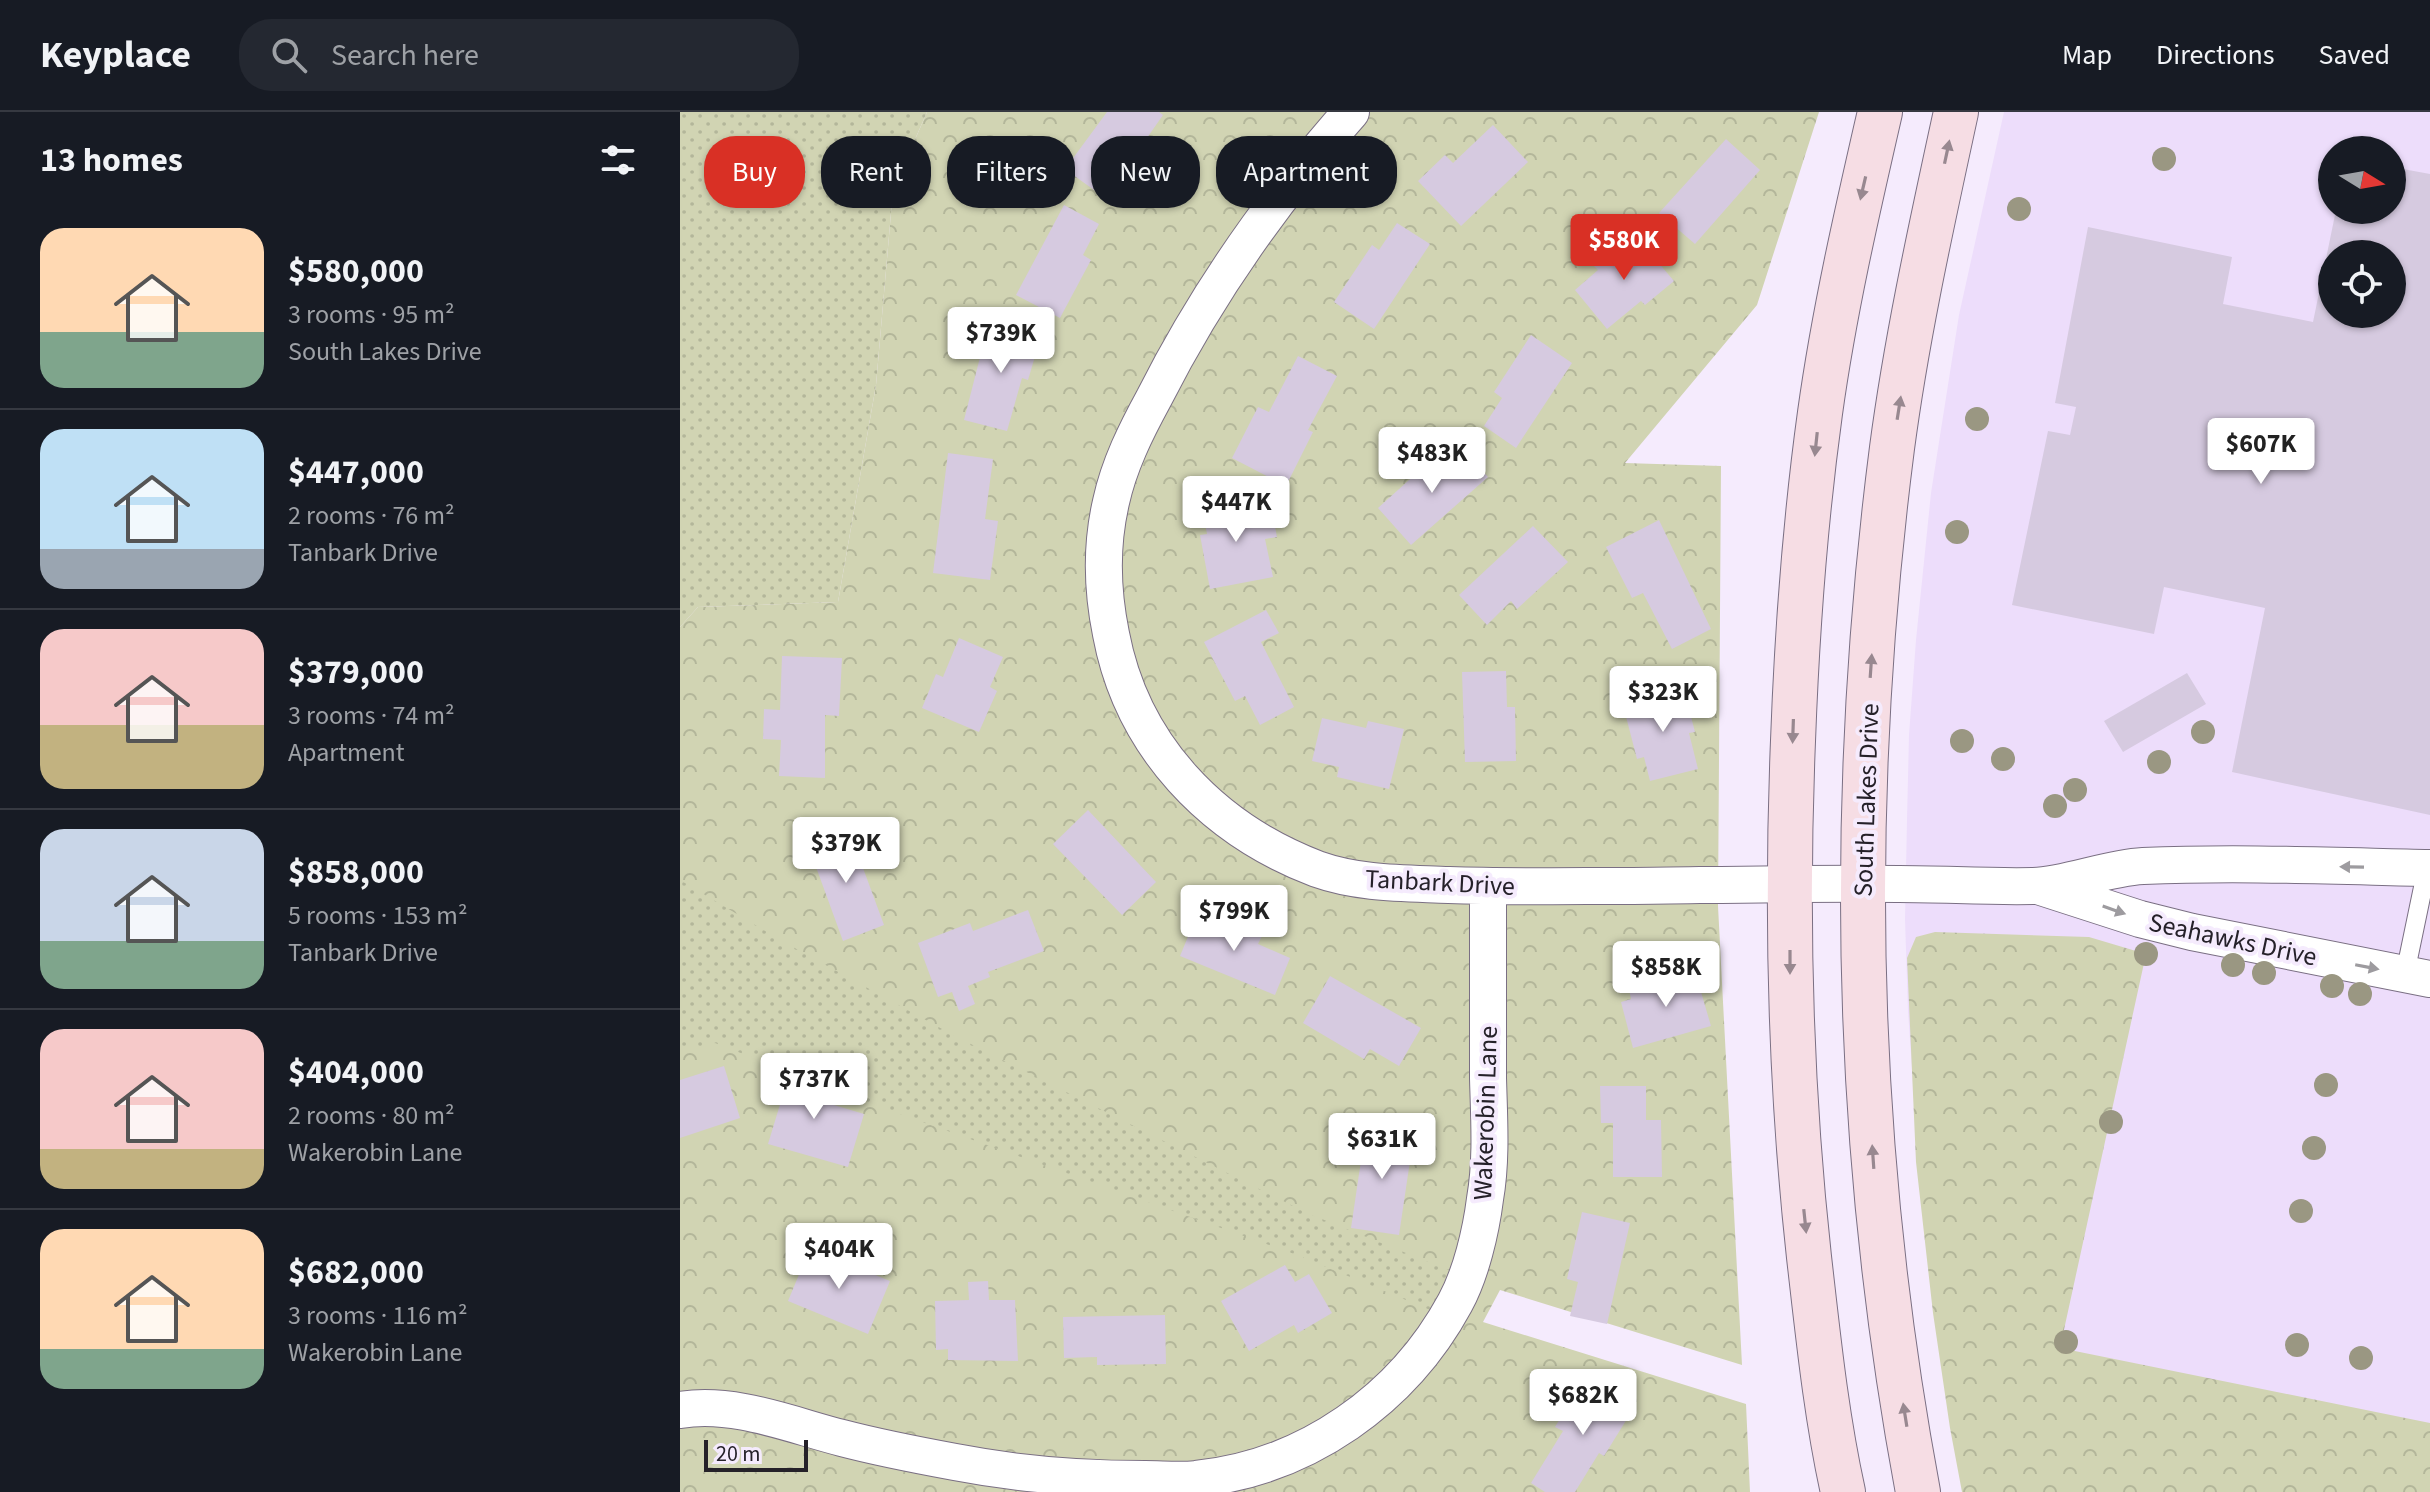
<!DOCTYPE html>
<html lang="en">
<head>
<meta charset="utf-8">
<style>
	body { margin:0; font-family:"Source Sans 3",sans-serif; background:#242831; color:#f1f3f6; height:100vh; display:flex; flex-direction:column; font-size:30px; white-space:nowrap }
	* { box-sizing:border-box; margin:0 }
	p { font-size:26px; color:#9ea1a6 }
	.icon { flex:none; width:44px; height:44px; fill:none; stroke:currentColor; stroke-width:2; stroke-linecap:round; stroke-linejoin:round }
	.map { position:relative; flex:1; overflow:hidden }
	.sheet { display:flex; flex-direction:column; background:#171b24; width:680px }
	.sheet>* { flex:none }
	.guide { position:absolute; left:24px; top:24px; width:760px; height:72px; display:flex; gap:16px }
	.needle { width:52px; rotate:101deg }
	.fabs { position:absolute; left:1638px; top:24px; display:grid; gap:16px }
	.fabs a { display:grid; place-items:center; width:88px; height:88px; border-radius:50%; background:#171b24; box-shadow:0 2px 6px #0004; font-size:40px }
	.scale { position:absolute; left:24px; bottom:20px; width:104px; box-sizing:border-box; padding-left:8px; border:4px solid #252129; border-top:0; font-size:22px; line-height:28px; white-space:nowrap; color:#252129; -webkit-text-stroke:6px #f5ebfd; paint-order:stroke }
	.price { position:absolute; translate:-50% -68px; padding:0 18px; border-radius:8px; background:#fff; color:#222; font-size:26px; line-height:52px; filter:drop-shadow(0 2px 4px #0008) }
	.price::after { content:''; position:absolute; left:50%; top:48px; width:24px; height:18px; margin-left:-12px; background:inherit; clip-path:polygon(0 0,100% 0,50% 100%) }
	.price.active { background:#d93025; color:#fff }
	ul { padding:0; list-style:none }
	li { display:flex; align-items:center; gap:24px; height:200px; padding:0 40px }
	li+li { border-top:2px solid #363941 }
	li span { display:grid; place-items:center; flex:none; width:224px; height:160px; border-radius:24px; color:#555 }
	li>.icon { margin-inline-start:auto }
	span .icon { width:96px; height:96px; fill:#fffc; stroke-width:1 }
	li b { font-size:34px }
	h2 { display:flex; justify-content:space-between; align-items:center; height:96px; padding:0 40px; font-size:34px }
	.chip { padding:0 28px; border-radius:32px; background:#171b24; box-shadow:0 2px 6px #0004; font-size:28px; line-height:72px }
	.chip.active { background:#d93025; color:#fff }
	header { display:flex; align-items:center; gap:48px; box-sizing:border-box; height:112px; padding:0 40px; background:#171b24; border-bottom:2px solid #363941 }
	header strong { font-size:38px }
	nav { display:flex; gap:44px; margin-inline-start:auto; font-size:28px }
	.search { width:560px; height:72px; background:#242831; display:flex; align-items:center; gap:20px; box-sizing:border-box; padding:0 28px; border-radius:32px; color:#9ea1a6; font-size:30px }
	main { display:flex; flex:1; min-height:0 }
	.map>svg:first-child { display:block }
	.built { fill:#edddfb; fill-rule:evenodd }
	.forest { fill:url(#forest-crowns) }
	.park { fill:url(#park-dots) }
	.building { fill:#d6cae0; fill-rule:evenodd }
	.lines { fill:none; stroke-linecap:round; stroke-linejoin:round }
	.lane-casing { stroke:#7a6f83; stroke-width:20 }
	.street-casing { stroke:#7a6f83; stroke-width:38 }
	.secondary-casing { stroke:#7a6f83; stroke-width:46 }
	.lane { stroke:#fff; stroke-width:18 }
	.street { stroke:#fff; stroke-width:36 }
	.secondary { stroke:#f6dde4; stroke-width:44 }
	.tree { fill:#9a9782 }
	.oneway { fill:#988890 }
	.oneway2 { fill:#9d9b9f }
	.labels { text-anchor:middle; stroke-width:8; stroke-linejoin:round; paint-order:stroke }
	.street-label { font-size:26px; fill:#252129; stroke:#f5ebfd }
</style>
</head>
<body>
<header>
<strong>Keyplace</strong>
<div class="search"><svg class="icon" aria-label="search" viewBox="0 0 24 24"><circle cx="10" cy="10" r="6"/><path d="M15 15l6 6"/></svg>Search here</div>
<nav><a>Map</a><a>Directions</a><a>Saved</a></nav>
</header>
<main>
<section class="sheet">
<h2>13 homes<svg class="icon" aria-label="filters" viewBox="0 0 24 24"><path d="M4 7h16M4 17h16"/><circle cx="9" cy="7" r="2"/><circle cx="15" cy="17" r="2"/></svg></h2>
<ul>
<li><span style="background:linear-gradient(#ffd9b3 65%,#7fa58c 0)"><svg class="icon" aria-label="home" viewBox="0 0 24 24"><path d="M3 11l9-7 9 7M6 9v11h12V9"/></svg></span><div><b>$580,000</b><p>3 rooms · 95 m²</p><p>South Lakes Drive</p></div></li>
<li><span style="background:linear-gradient(#bfe0f5 75%,#9aa5b1 0)"><svg class="icon" aria-label="home" viewBox="0 0 24 24"><path d="M3 11l9-7 9 7M6 9v11h12V9"/></svg></span><div><b>$447,000</b><p>2 rooms · 76 m²</p><p>Tanbark Drive</p></div></li>
<li><span style="background:linear-gradient(#f6c9c9 60%,#c2b280 0)"><svg class="icon" aria-label="home" viewBox="0 0 24 24"><path d="M3 11l9-7 9 7M6 9v11h12V9"/></svg></span><div><b>$379,000</b><p>3 rooms · 74 m²</p><p>Apartment</p></div></li>
<li><span style="background:linear-gradient(#c9d6e8 70%,#7fa58c 0)"><svg class="icon" aria-label="home" viewBox="0 0 24 24"><path d="M3 11l9-7 9 7M6 9v11h12V9"/></svg></span><div><b>$858,000</b><p>5 rooms · 153 m²</p><p>Tanbark Drive</p></div></li>
<li><span style="background:linear-gradient(#f6c9c9 75%,#c2b280 0)"><svg class="icon" aria-label="home" viewBox="0 0 24 24"><path d="M3 11l9-7 9 7M6 9v11h12V9"/></svg></span><div><b>$404,000</b><p>2 rooms · 80 m²</p><p>Wakerobin Lane</p></div></li>
<li><span style="background:linear-gradient(#ffd9b3 75%,#7fa58c 0)"><svg class="icon" aria-label="home" viewBox="0 0 24 24"><path d="M3 11l9-7 9 7M6 9v11h12V9"/></svg></span><div><b>$682,000</b><p>3 rooms · 116 m²</p><p>Wakerobin Lane</p></div></li>
</ul>
</section>
<div class="map">
<svg width="1750" height="1380" viewBox="0 0 1750 1380">
	<defs>
		<pattern id="forest-crowns" width="20" height="18" patternUnits="userSpaceOnUse" patternTransform="scale(2)"><rect width="20" height="18" fill="#d1d4b3"/><path d="M2 6a3 3 0 1 1 6 0M12 15a3 3 0 1 1 6 0" fill="none" stroke="#b3b69a"/></pattern>
		<pattern id="park-dots" width="8" height="8" patternUnits="userSpaceOnUse" patternTransform="scale(2)"><rect width="8" height="8" fill="#d1d4b3"/><path d="M2 2h.1M6 6h.1" fill="none" stroke="#b3b69a" stroke-width="1.8" stroke-linecap="round"/></pattern>
	</defs>
	<rect width="100%" height="100%" fill="#f5ebfd"/>
	<!-- built -->
	<path class="built" d="M1324,0H1750V1380H1289L1238,1044L1228,899L1225,807L1227,708L1229,623L1236,528L1251,381L1279,203ZM1652,38H1712V98H1652ZM1652,142H1712V202H1652Z"/>
	<!-- forest -->
	<path class="forest" d="M247,0H1139L1077,193L945,351L1041,354L1038,794L1062,1253L820,1178L803,1210L1066,1292L1070,1380H0V515L18,495L158,490L196,273L213,78Z
		M1255,820L1409,825L1466,842L1380,1236L1750,1311V1380H1282L1270,1316L1253,1201L1236,1050L1227,846L1236,825Z"/>
	<!-- park -->
	<path class="park" d="M0,0H247L213,78L196,273L158,490L18,495L0,515Z
		M0,768L102,829L273,923L627,1101L778,1162L760,1202L617,1143L203,996L35,931L0,939Z"/>
	<!-- building -->
	<path class="building" d="M427,0H479L483,3L425,86L385,57Z
		M813,13L848,50L781,114L738,69L765,43L773,51Z
		M1046,27L1080,58L1015,132L979,101Z
		M1712,55L1750,62V703L1552,660L1585,496L1484,475L1474,522L1332,493L1368,319L1390,323L1396,295L1375,291L1408,115L1552,145L1543,192L1633,210L1656,98H1712ZM1652,142H1712V202H1652Z
		M384,93L419,112L403,143L411,148L380,206L336,183Z
		M717,111L750,132L694,217L654,190L692,133L699,138Z
		M953,121L994,169L965,193L961,189L927,217L895,178L918,158L914,154Z
		M309,210L361,224L348,268L342,266L327,319L284,308Z
		M851,223L892,251L836,336L804,314L822,286L814,280Z
		M618,244L657,264L628,318L633,320L606,374L552,346L578,295L589,300Z
		M781,335L808,365L731,433L698,396L749,350L756,357Z
		M268,341L313,347L305,407L318,409L310,468L253,461Z
		M570,387L573,407L593,404L597,425L585,427L593,465L530,477L520,423L527,422L522,396Z
		M979,408L1031,517L992,537L963,481L952,486L926,435Z
		M853,414L888,450L837,497L831,489L807,513L779,483Z
		M586,498L599,521L581,530L614,595L580,613L565,584L555,589L524,530Z
		M279,526L323,545L310,575L317,579L299,620L242,596L256,562L263,565Z
		M102,544L162,546L159,604L145,603V666L99,664L101,628L83,627L84,597L100,598Z
		M826,559L827,595H835L836,649L785,650L782,560Z
		M1507,561L1526,592L1443,640L1424,609Z
		M1004,578L1015,620L1009,621L1018,657L970,669L964,645L957,647L943,593Z
		M642,606L686,616L688,609L724,617L709,677L657,665L659,655L632,649Z
		M408,698L476,770L442,803L373,732Z
		M169,718L204,813L163,829L128,733Z
		M348,798L364,839L308,860L310,865L288,874L295,892L279,899L272,880L258,885L238,831L290,811L293,819Z
		M519,798L582,824L578,832L610,846L595,883L500,844Z
		M1014,856L1031,914L953,936L941,890L951,887L949,877L983,868L982,864Z
		M650,864L741,916L719,954L690,937L684,947L623,911Z
		M112,953L148,964L142,983L146,984L144,990L184,1002L168,1055L88,1032Z
		M44,954L60,1006L0,1026V968Z
		M920,974H966V1008H981L982,1065H933V1011H921Z
		M686,1015L734,1022L719,1123L671,1116Z
		M902,1100L950,1111L927,1212L890,1204L898,1170L887,1167Z
		M130,1136L210,1169L188,1222L108,1189Z
		M605,1153L615,1170L629,1162L652,1201L618,1221L614,1213L569,1239L541,1189Z
		M308,1169L309,1188H335L338,1249L268,1248V1237L256,1238L255,1189L289,1188L288,1170Z
		M485,1203L486,1252L417,1253V1245L384,1246L383,1205Z
		M906,1264L955,1294L924,1344L919,1341L895,1380H865L851,1371L883,1319L875,1315Z"/>
	<g class="lines">
		<!-- lane casing -->
		<g class="lane-casing">
			<path id="lane" d="M1725,862L1747,756"/>
		</g>
		<!-- street casing -->
		<g class="street-casing">
			<path id="street" d="M671,0C594,86 526,183 474,286C456,319 439,353 431,390C421,433 422,478 431,522C452,634 532,717 637,757C679,772 724,771 769,773C830,775 892,774 953,774C1042,773 1131,771 1219,772C1264,772 1308,775 1353,774C1387,773 1426,756 1463,754C1558,750 1655,754 1750,756
				M1361,775L1460,807L1512,820L1750,867
				M0,1298C54,1289 111,1313 162,1326C200,1336 237,1343 275,1350C337,1362 402,1367 465,1367C482,1367 500,1369 516,1367C626,1356 723,1287 775,1191C791,1162 801,1119 805,1087C812,1047 809,1005 808,966C808,902 808,838 808,774"/>
		</g>
		<!-- secondary casing -->
		<g class="secondary-casing">
			<path id="secondary" d="M1163,1380C1146,1303 1138,1223 1129,1145C1110,973 1106,801 1113,629C1117,519 1125,410 1140,301C1154,200 1177,100 1200,0
				M1238,1380C1173,1033 1167,686 1212,336C1227,223 1252,111 1276,0"/>
		</g>
		<!-- lane -->
		<use href="#lane" class="lane"/>
		<!-- street -->
		<use href="#street" class="street"/>
		<!-- secondary -->
		<use href="#secondary" class="secondary"/>
	</g>
	<!-- trees -->
	<g class="tree">
		<circle cx="1484" cy="47" r="12"/>
		<circle cx="1339" cy="97" r="12"/>
		<circle cx="1297" cy="307" r="12"/>
		<circle cx="1277" cy="420" r="12"/>
		<circle cx="1523" cy="620" r="12"/>
		<circle cx="1282" cy="629" r="12"/>
		<circle cx="1323" cy="647" r="12"/>
		<circle cx="1479" cy="650" r="12"/>
		<circle cx="1395" cy="678" r="12"/>
		<circle cx="1375" cy="694" r="12"/>
		<circle cx="1466" cy="842" r="12"/>
		<circle cx="1553" cy="853" r="12"/>
		<circle cx="1584" cy="861" r="12"/>
		<circle cx="1652" cy="874" r="12"/>
		<circle cx="1680" cy="882" r="12"/>
		<circle cx="1646" cy="973" r="12"/>
		<circle cx="1431" cy="1010" r="12"/>
		<circle cx="1634" cy="1036" r="12"/>
		<circle cx="1621" cy="1099" r="12"/>
		<circle cx="1386" cy="1230" r="12"/>
		<circle cx="1617" cy="1233" r="12"/>
		<circle cx="1681" cy="1246" r="12"/>
	</g>
	<!-- one-way arrows -->
	<defs><path id="oneway-solid" d="M-6-.8H1V-3.2L6.5 0L1 3.2V.8H-6Z" transform="scale(2)"/></defs>
	<g class="oneway">
		<use href="#oneway-solid" transform="translate(1267 40) rotate(-78)"/>
		<use href="#oneway-solid" transform="translate(1183 76) rotate(103)"/>
		<use href="#oneway-solid" transform="translate(1219 296) rotate(-81)"/>
		<use href="#oneway-solid" transform="translate(1136 332) rotate(96)"/>
		<use href="#oneway-solid" transform="translate(1191 554) rotate(-86)"/>
		<use href="#oneway-solid" transform="translate(1113 619) rotate(92)"/>
		<use href="#oneway-solid" transform="translate(1110 850) rotate(90)"/>
		<use href="#oneway-solid" transform="translate(1193 1045) rotate(-94)"/>
		<use href="#oneway-solid" transform="translate(1125 1109) rotate(84)"/>
		<use href="#oneway-solid" transform="translate(1225 1303) rotate(-99)"/>
	</g>
	<g class="oneway2">
		<use href="#oneway-solid" transform="translate(1672 755) rotate(-179)"/>
		<use href="#oneway-solid" transform="translate(1434 798) rotate(19)"/>
		<use href="#oneway-solid" transform="translate(1687 855) rotate(11)"/>
	</g>
	<g class="labels">
		<!-- street labels -->
		<g class="street-label">
			<text transform="translate(1186 688) rotate(-88)" y="9">South Lakes Drive</text>
			<text transform="translate(760 770) rotate(3)" y="9">Tanbark Drive</text>
			<text transform="translate(1553 827) rotate(12)" y="9">Seahawks Drive</text>
			<text transform="translate(805 1001) rotate(-88)" y="9">Wakerobin Lane</text>
		</g>
	</g>
</svg>
<div class="fabs">
<a><svg class="needle" viewBox="-14 -14 28 28"><path d="M0-13l5 13h-10z" fill="#e53935"/><path d="M0 13l5-13h-10z" fill="#9ea1a6"/></svg></a>
<a><svg class="icon" aria-label="locate" viewBox="0 0 24 24"><circle cx="12" cy="12" r="6"/><path d="M12 2v4M12 18v4M2 12h4M18 12h4"/></svg></a>
</div>
<div class="scale">20 m</div>
<b class="price active" style="left:944px;top:170px">$580K</b>
<b class="price" style="left:321px;top:263px">$739K</b>
<b class="price" style="left:1581px;top:374px">$607K</b>
<b class="price" style="left:752px;top:383px">$483K</b>
<b class="price" style="left:556px;top:432px">$447K</b>
<b class="price" style="left:983px;top:622px">$323K</b>
<b class="price" style="left:166px;top:773px">$379K</b>
<b class="price" style="left:554px;top:841px">$799K</b>
<b class="price" style="left:986px;top:897px">$858K</b>
<b class="price" style="left:134px;top:1009px">$737K</b>
<b class="price" style="left:702px;top:1069px">$631K</b>
<b class="price" style="left:159px;top:1179px">$404K</b>
<b class="price" style="left:903px;top:1325px">$682K</b>
<div class="guide">
<a class="chip active">Buy</a>
<a class="chip">Rent</a>
<a class="chip">Filters</a>
<a class="chip">New</a>
<a class="chip">Apartment</a>
</div>
</div>
</main>
</body>
</html>
